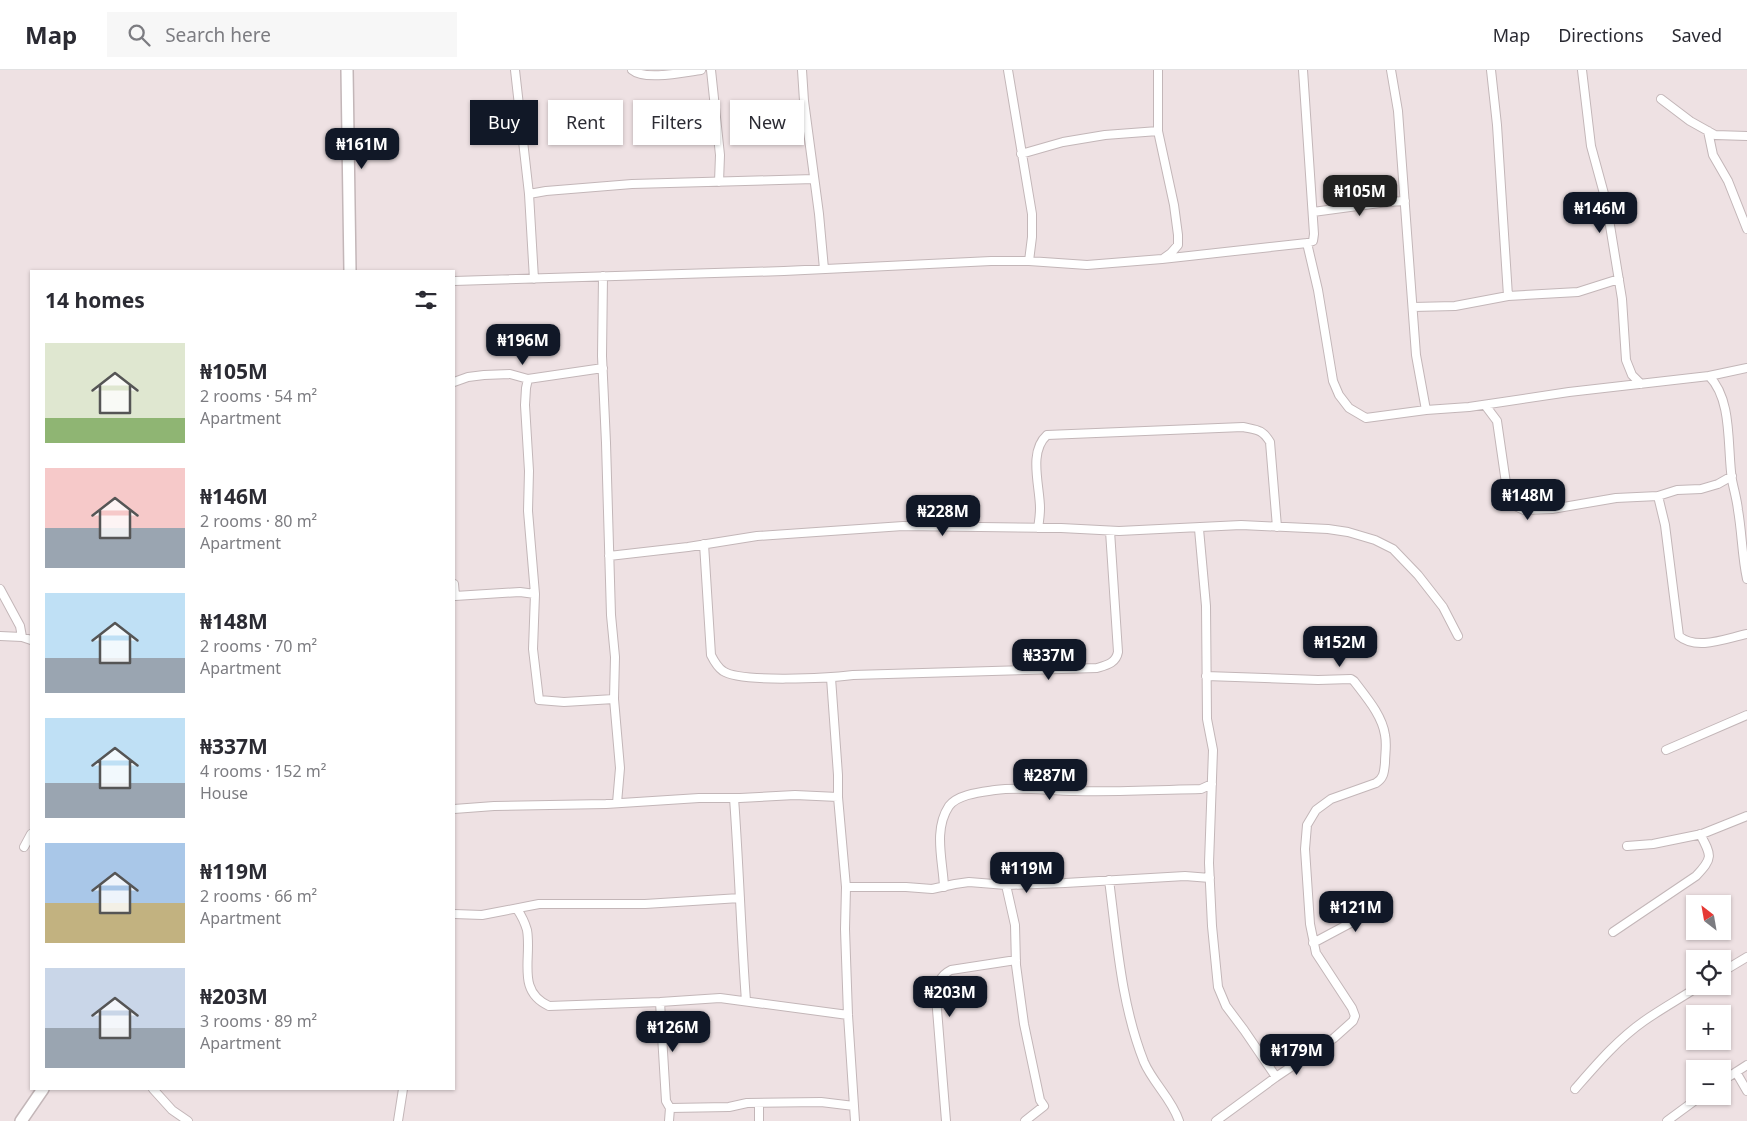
<!DOCTYPE html>
<html lang="en">
<head>
<meta charset="utf-8">
<style>
	body { margin:0; font-family:"Noto Sans",sans-serif; background:#f7f7f7; color:#2b2b33; height:100vh; display:flex; flex-direction:column; font-size:19px; white-space:nowrap }
	* { box-sizing:border-box; margin:0 }
	p { font-size:16px; color:#7c7c81 }
	.icon { flex:none; width:28px; height:28px; fill:none; stroke:currentColor; stroke-width:2; stroke-linecap:round; stroke-linejoin:round }
	.map { position:relative; flex:1; overflow:hidden }
	.details { position:absolute; left:30px; top:200px; width:425px; height:820px; display:flex; flex-direction:column; background:#fff; border-radius:0px; box-shadow:0 1px 4px #0004 }
	.details>* { flex:none }
	.guide { position:absolute; left:470px; top:30px; width:475px; height:45px; display:flex; gap:10px }
	.needle { width:32px; rotate:329deg }
	.buttons { position:absolute; left:1686px; top:825px; display:grid; gap:10px }
	.buttons a { display:grid; place-items:center; width:45px; height:45px; border-radius:0px; background:#fff; box-shadow:0 1px 4px #0004; font-size:25px }
	.price { position:absolute; translate:-50% -42px; padding:0 11px; border-radius:10px; background:#111827; color:#fff; font-size:16px; line-height:32px; filter:drop-shadow(0 1px 2px #0008) }
	.price::after { content:''; position:absolute; left:50%; top:30px; width:15px; height:11px; margin-left:-8px; background:inherit; clip-path:polygon(0 0,100% 0,50% 100%) }
	.price.on { background:#222; color:#fff }
	ul { padding:0; list-style:none }
	li { display:flex; align-items:center; gap:15px; height:125px; padding:0 15px }
	li span { display:grid; place-items:center; flex:none; width:140px; height:100px; border-radius:0px; color:#555 }
	li>.icon { margin-inline-start:auto }
	span .icon { width:60px; height:60px; fill:#fffc; stroke-width:1 }
	li b { font-size:21px }
	h2 { display:flex; justify-content:space-between; align-items:center; height:60px; padding:0 15px; font-size:21px }
	.tag { padding:0 18px; border-radius:0px; background:#fff; box-shadow:0 1px 4px #0004; font-size:18px; line-height:45px }
	.tag.on { background:#111827; color:#fff }
	header { display:flex; align-items:center; gap:30px; box-sizing:border-box; height:70px; padding:0 25px; background:#fff; border-bottom:1px solid #e1e1e2 }
	header strong { font-size:24px }
	nav { display:flex; gap:28px; margin-inline-start:auto; font-size:18px }
	.search { width:350px; height:45px; background:#f7f7f7; display:flex; align-items:center; gap:12px; box-sizing:border-box; padding:0 18px; border-radius:0px; color:#7c7c81; font-size:19px }
	.map>svg:first-child { display:block }
	.lines { fill:none; stroke-linecap:round; stroke-linejoin:round }
	.minor-casing { stroke:#c3b6b8; stroke-width:10 }
	.secondary-casing { stroke:#c3b6b8; stroke-width:14 }
	.minor { stroke:#fff; stroke-width:8 }
	.secondary { stroke:#fff; stroke-width:11 }
</style>
</head>
<body>
<header>
<strong>Map</strong>
<div class="search"><svg class="icon" aria-label="search" viewBox="0 0 24 24"><circle cx="10" cy="10" r="6"/><path d="M15 15l6 6"/></svg>Search here</div>
<nav><a>Map</a><a>Directions</a><a>Saved</a></nav>
</header>
<div class="map">
<svg width="1747" height="1051" viewBox="0 0 1747 1051">
	<rect width="100%" height="100%" fill="#eee1e3"/>
	<g class="lines">
		<!-- minor casing -->
		<g class="minor-casing">
			<path id="minor" d="M515,0L529,124L534,209
				M632,0C645,11 685,2 701,0
				M711,0L720,85L719,112
				M802,0L804,31L819,144L824,199
				M1008,0L1032,144V167L1029,191
				M1158,0V61L1174,135L1178,165V175L1171,183L1164,188
				M1391,0L1398,41L1416,285L1426,340L1469,337L1569,322L1709,306C1733,330 1727,378 1732,410C1734,420 1737,430 1738,440C1742,463 1742,486 1747,509
				M1491,0L1497,55L1508,226
				M1582,0L1591,76L1606,131L1622,229L1626,290L1632,305L1641,314
				M1661,29L1690,51L1715,65L1747,66
				M1708,61L1713,85L1728,111L1747,159
				M1021,84L1063,72L1105,65L1158,61
				M529,124L546,121L632,114L814,109
				M1313,142L1387,132L1405,131
				M1307,173L1318,220L1333,311L1339,325L1349,338L1366,348L1426,340
				M603,206L602,286L606,373L611,545L615,587L614,629L620,698L617,733
				M454,211L784,201L991,191H1029L1087,195L1162,189L1307,173L1313,171L1314,164L1303,0
				M1413,237L1455,236L1508,226L1578,222L1619,209
				M1709,306L1747,298
				M528,309L526,318L525,335L529,401L528,441L535,524L533,579L539,630L564,632L614,629
				M454,312L468,307L484,305L510,304L528,309L603,298
				M1485,335L1497,351L1508,427L1513,435L1524,440L1552,439L1616,428L1658,426L1677,420L1701,419L1718,414L1732,406
				M1658,426L1665,455L1679,566C1697,581 1727,568 1747,564
				M1038,458C1039,452 1040,445 1040,438C1040,416 1028,382 1047,365L1243,357C1257,360 1262,359 1270,372L1277,457
				M1199,459L1206,536L1207,649L1213,680L1209,793L1212,856L1218,917L1226,936L1244,960L1276,1007
				M704,474L711,585C714,591 717,597 723,601C740,613 830,608 853,605L1097,598C1107,595 1116,593 1118,582L1110,461
				M609,486L688,477L757,466L903,456L1061,458L1119,461L1241,455L1328,459L1348,462L1375,470L1393,479L1418,505L1443,537L1458,566
				M454,514L455,526L520,522L535,524
				M0,519L20,556L22,567
				M0,566L22,567L31,570
				M1206,606L1318,610L1351,609L1354,611C1366,627 1382,645 1385,665C1387,675 1385,683 1385,693C1384,702 1384,708 1376,713L1331,729L1316,740L1307,755L1305,779L1310,854L1316,883L1352,938L1355,946L1353,951L1334,968L1276,1007L1216,1051
				M831,608L838,705V727L846,817L845,859L848,945L855,1051
				M1666,680L1747,645
				M734,728C739,796 741,863 746,931
				M454,739L494,736L606,734L699,728H740L795,725L838,727
				M1627,776L1653,774L1702,764L1747,746
				M24,777L31,764
				M1109,810C1117,871 1121,934 1144,992C1153,1013 1172,1029 1179,1051
				M1006,815L1015,855L1016,895L1024,954L1040,1030L1044,1036L1025,1051
				M846,817H906L932,819L955,814L969,812L1006,815L1065,813L1185,806L1210,808
				M944,817C943,791 933,760 949,736C958,724 982,722 995,720C1022,716 1049,721 1075,721C1117,722 1159,720 1201,719L1212,714
				M517,839C521,845 525,853 527,860C532,889 516,921 549,936L660,932L720,928L848,945
				M454,844L482,845L539,834H645L740,828
				M1613,862L1696,806C1713,788 1712,786 1700,764
				M1313,873L1388,833
				M1722,902L1747,887
				M660,932L666,1031L670,1038L669,1051
				M1736,1002L1747,1021
				M1722,1011L1747,995
				M153,1019L172,1040L188,1051
				M1575,1019C1596,995 1617,970 1644,951C1661,939 1681,928 1699,916
				M670,1038L729,1037L747,1033L821,1032L854,1036
				M398,1051L403,1019
				M759,1051V1033
				M946,1051L936,927C938,914 939,906 951,900L1016,890
				M1667,1051L1701,1026"/>
		</g>
		<!-- secondary casing -->
		<g class="secondary-casing">
			<path id="secondary" d="M347,0L350,201
				M21,1051L43,1019"/>
		</g>
		<!-- minor -->
		<use href="#minor" class="minor"/>
		<!-- secondary -->
		<use href="#secondary" class="secondary"/>
	</g>
</svg>
<div class="buttons">
<a><svg class="needle" viewBox="-14 -14 28 28"><path d="M0-13l5 13h-10z" fill="#e53935"/><path d="M0 13l5-13h-10z" fill="#7c7c81"/></svg></a>
<a><svg class="icon" aria-label="locate" viewBox="0 0 24 24"><circle cx="12" cy="12" r="6"/><path d="M12 2v4M12 18v4M2 12h4M18 12h4"/></svg></a>
<a>+</a>
<a>−</a>
</div>
<b class="price" style="left:362px;top:100px">₦161M</b>
<b class="price on" style="left:1360px;top:147px">₦105M</b>
<b class="price" style="left:1600px;top:164px">₦146M</b>
<b class="price" style="left:523px;top:296px">₦196M</b>
<b class="price" style="left:1528px;top:451px">₦148M</b>
<b class="price" style="left:943px;top:467px">₦228M</b>
<b class="price" style="left:1340px;top:598px">₦152M</b>
<b class="price" style="left:1049px;top:611px">₦337M</b>
<b class="price" style="left:1050px;top:731px">₦287M</b>
<b class="price" style="left:1027px;top:824px">₦119M</b>
<b class="price" style="left:1356px;top:863px">₦121M</b>
<b class="price" style="left:950px;top:948px">₦203M</b>
<b class="price" style="left:673px;top:983px">₦126M</b>
<b class="price" style="left:1297px;top:1006px">₦179M</b>
<div class="guide">
<a class="tag on">Buy</a>
<a class="tag">Rent</a>
<a class="tag">Filters</a>
<a class="tag">New</a>
</div>
<section class="details">
<h2>14 homes<svg class="icon" aria-label="filters" viewBox="0 0 24 24"><path d="M4 7h16M4 17h16"/><circle cx="9" cy="7" r="2"/><circle cx="15" cy="17" r="2"/></svg></h2>
<ul>
<li><span style="background:linear-gradient(#dfe7d0 75%,#8fb573 0)"><svg class="icon" aria-label="home" viewBox="0 0 24 24"><path d="M3 11l9-7 9 7M6 9v11h12V9"/></svg></span><div><b>₦105M</b><p>2 rooms · 54 m²</p><p>Apartment</p></div></li>
<li><span style="background:linear-gradient(#f6c9c9 60%,#9aa5b1 0)"><svg class="icon" aria-label="home" viewBox="0 0 24 24"><path d="M3 11l9-7 9 7M6 9v11h12V9"/></svg></span><div><b>₦146M</b><p>2 rooms · 80 m²</p><p>Apartment</p></div></li>
<li><span style="background:linear-gradient(#bfe0f5 65%,#9aa5b1 0)"><svg class="icon" aria-label="home" viewBox="0 0 24 24"><path d="M3 11l9-7 9 7M6 9v11h12V9"/></svg></span><div><b>₦148M</b><p>2 rooms · 70 m²</p><p>Apartment</p></div></li>
<li><span style="background:linear-gradient(#bfe0f5 65%,#9aa5b1 0)"><svg class="icon" aria-label="home" viewBox="0 0 24 24"><path d="M3 11l9-7 9 7M6 9v11h12V9"/></svg></span><div><b>₦337M</b><p>4 rooms · 152 m²</p><p>House</p></div></li>
<li><span style="background:linear-gradient(#a9c7e8 60%,#c2b280 0)"><svg class="icon" aria-label="home" viewBox="0 0 24 24"><path d="M3 11l9-7 9 7M6 9v11h12V9"/></svg></span><div><b>₦119M</b><p>2 rooms · 66 m²</p><p>Apartment</p></div></li>
<li><span style="background:linear-gradient(#c9d6e8 60%,#9aa5b1 0)"><svg class="icon" aria-label="home" viewBox="0 0 24 24"><path d="M3 11l9-7 9 7M6 9v11h12V9"/></svg></span><div><b>₦203M</b><p>3 rooms · 89 m²</p><p>Apartment</p></div></li>
</ul>
</section>
</div>
</body>
</html>
